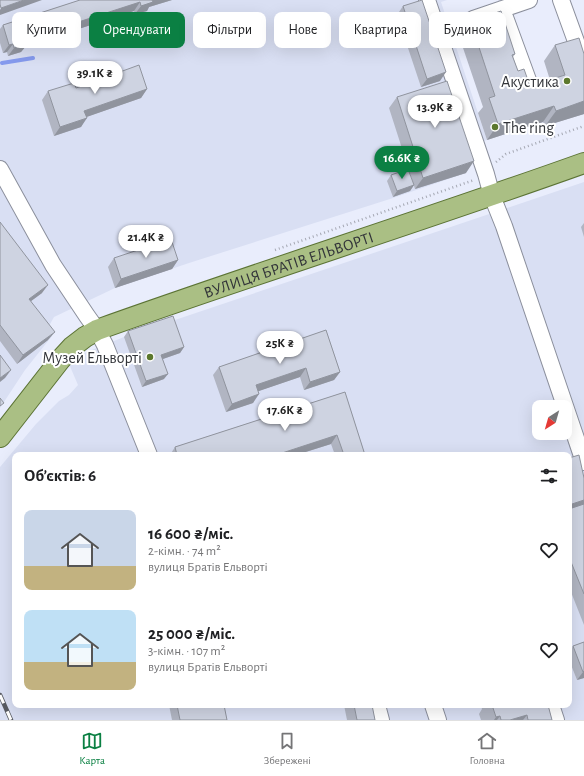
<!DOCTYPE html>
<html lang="uk">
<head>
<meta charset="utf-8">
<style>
	body { margin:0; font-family:"Alegreya Sans",sans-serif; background:#f6f6f6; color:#202124; height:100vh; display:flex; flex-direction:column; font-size:15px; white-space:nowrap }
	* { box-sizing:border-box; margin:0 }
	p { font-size:13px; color:#757577 }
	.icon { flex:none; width:22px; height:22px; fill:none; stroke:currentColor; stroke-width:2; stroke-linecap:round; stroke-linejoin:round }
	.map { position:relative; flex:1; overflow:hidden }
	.panel { position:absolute; left:12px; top:452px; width:560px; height:256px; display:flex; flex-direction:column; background:#fff; border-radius:8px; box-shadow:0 4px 16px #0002 }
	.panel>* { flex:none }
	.hud { position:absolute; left:12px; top:12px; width:560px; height:36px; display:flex; gap:8px }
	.needle { width:26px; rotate:217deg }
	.tools { position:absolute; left:532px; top:400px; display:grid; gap:8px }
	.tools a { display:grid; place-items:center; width:40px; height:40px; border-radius:8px; background:#fff; box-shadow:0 4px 16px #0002; font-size:20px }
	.price { position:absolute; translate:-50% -34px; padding:0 9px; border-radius:14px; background:#fff; color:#222; font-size:13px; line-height:26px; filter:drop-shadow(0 1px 2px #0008) }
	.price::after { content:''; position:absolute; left:50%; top:24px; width:12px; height:9px; margin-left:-6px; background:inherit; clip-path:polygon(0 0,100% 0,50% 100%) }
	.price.selected { background:#0b8043; color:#fff }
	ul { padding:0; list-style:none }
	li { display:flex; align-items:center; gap:12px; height:100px; padding:0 12px }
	li span { display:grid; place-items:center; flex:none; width:112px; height:80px; border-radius:8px; color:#555 }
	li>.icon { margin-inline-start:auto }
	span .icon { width:48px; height:48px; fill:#fffc; stroke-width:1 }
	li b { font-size:17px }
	h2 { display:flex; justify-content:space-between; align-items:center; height:48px; padding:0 12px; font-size:17px }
	.pill { padding:0 14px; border-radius:8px; background:#fff; box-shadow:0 4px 16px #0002; font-size:14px; line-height:36px }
	.pill.selected { background:#0b8043; color:#fff }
	.menu { display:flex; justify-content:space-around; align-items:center; height:56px; border-top:1px solid #e0e0e0; background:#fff; font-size:11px; color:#757577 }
	.menu a { display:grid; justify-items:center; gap:2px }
	.menu .selected { color:#0b8043 }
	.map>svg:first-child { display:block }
	.built { fill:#d9dff3; fill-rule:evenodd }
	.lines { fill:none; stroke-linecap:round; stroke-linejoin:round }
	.stream { stroke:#859aed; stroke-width:4 }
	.minor-casing { stroke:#8b8f9c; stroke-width:18 }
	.major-casing { stroke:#5b7334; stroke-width:22 }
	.path { stroke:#a5a8b3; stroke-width:2.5; stroke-dasharray:1 3; stroke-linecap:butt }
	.minor { stroke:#fff; stroke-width:16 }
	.major { stroke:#aabf84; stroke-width:20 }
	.rail-casing { stroke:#585b62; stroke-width:4.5 }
	.rail { stroke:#fff; stroke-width:3; stroke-dasharray:9; stroke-linecap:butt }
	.wall { fill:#b1b5c2 }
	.shaded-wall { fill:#90949e }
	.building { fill:#ced3e1; stroke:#90949e }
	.poi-dot { fill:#5c782d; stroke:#fff; stroke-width:1.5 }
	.labels { text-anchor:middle; stroke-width:4; stroke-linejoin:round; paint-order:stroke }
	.poi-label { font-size:16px; fill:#323439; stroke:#fff; text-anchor:end }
	.street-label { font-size:16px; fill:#323439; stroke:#fff }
</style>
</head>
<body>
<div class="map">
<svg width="584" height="720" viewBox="0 0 584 720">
	<rect width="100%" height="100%" fill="#e9edfc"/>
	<!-- built -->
	<path class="built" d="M0,0H447L441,2L487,140L458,150L466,173L390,199L189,263L115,288L54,317L49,326L52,336L25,370L0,408Z
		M584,182V649L569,654V455H15V705H569V660L577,680L584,678V720H0V467L36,424L59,401L69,395L78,385L69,364L77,356L124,337L169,322ZM539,407H565V433H539Z"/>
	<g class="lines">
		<!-- stream -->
		<path class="stream" d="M2,63L33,58"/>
		<!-- minor casing -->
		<g class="minor-casing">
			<path id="minor" d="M427,0L486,174L492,196L504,226L584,462
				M561,0L582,58
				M502,9L528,80
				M473,19L529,0
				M0,169L53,265L87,316L97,330L105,345L149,455
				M377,705L381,720
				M433,705L438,720
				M551,705L556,720"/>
		</g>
		<!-- major casing -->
		<g class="major-casing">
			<g id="major">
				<path id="s1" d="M0,437L60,360L72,347L85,337L97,330C259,272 422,221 584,163"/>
			</g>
		</g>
		<!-- path -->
		<path class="path" d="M496,162L506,154L584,126
			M275,250L474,180"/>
		<!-- minor -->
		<use href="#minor" class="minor"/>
		<!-- major -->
		<use href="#major" class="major"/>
		<!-- rail casing -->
		<g class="rail-casing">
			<path id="rail" d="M0,695L11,720"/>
		</g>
		<!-- rail -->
		<use href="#rail" class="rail"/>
	</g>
	<!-- wall -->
	<path class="wall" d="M80,0H172L149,7L147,11L135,14L134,11L26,46L21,52L8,56L7,52L3,53L0,43V29L3,25Z
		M403,6L440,81L421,87L397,15Z
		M492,14L515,54L513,57L518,71L530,86L550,80L544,61L555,45L584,54V114L545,126L543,122L487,140L478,113L483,107L460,39L471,23L490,17Z
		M76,88L147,89L141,98L86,117L81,127L54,136L42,100L48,91Z
		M397,97L466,173L415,189L389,108Z
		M391,175L414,185L410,191L393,197L387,181Z
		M0,222L42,293L31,301L48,340L17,364L0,341Z
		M584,223V237L581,227Z
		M114,258L178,260L172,269L115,288L108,267Z
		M326,330L340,372L334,380L304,390L300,377L258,391L253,403L226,412L213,375L219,367Z
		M128,331L184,347L180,353L163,359L164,379L142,387L124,337Z
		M345,392L365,455H335L331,444L296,455H170L175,447Z
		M569,458L584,478V625L569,587Z
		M584,642V678L577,680L569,660V653L573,646Z
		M169,705H224L227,720H172Z
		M344,705H372L375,720H347Z
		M482,705H548L552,720H481L479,714L482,709L481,706Z"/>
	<!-- shaded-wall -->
	<path class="shaded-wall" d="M24,0H42L0,15V10L1,8Z
		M152,0H172L149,7L147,11L135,14L141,6Z
		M140,2L134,11L26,46L21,52L8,56L14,48L26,39Z
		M13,44L7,52L3,53L9,45Z
		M446,72L440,81L421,87L427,79Z
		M147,89L141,98L78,120L84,111Z
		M584,101V114L545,126L556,111Z
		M554,106L543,122L487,140L498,124Z
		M87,118L81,127L54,136L60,127Z
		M474,161L466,173L415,189L423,178Z
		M414,185L410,191L393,197L397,191Z
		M178,260L172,269L115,288L121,279Z
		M48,285L42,293L23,307L29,299Z
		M55,332L48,340L17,364L23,355Z
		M184,347L180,353L157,361L161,355Z
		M306,368L300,377L250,394L256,385Z
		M11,370L5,378L0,382V378Z
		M340,372L334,380L304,390L310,382Z
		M168,374L164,379L142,387L146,381Z
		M259,394L253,403L226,412L232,404Z
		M337,435L331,444L296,455H276Z
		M584,500V505L569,517V505Z
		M584,671V678L577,680L583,672Z
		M527,715L523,720H510Z
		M500,716L497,720H494L496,717Z"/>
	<!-- building -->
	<path class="building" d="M0,0H24L1,8L0,4Z
		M80,0H152L153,2L141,6L140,2L26,39L27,43L14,48L13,44L9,45L3,25Z
		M422,0L446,72L427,79L403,6Z
		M501,11L515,54L512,55L518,71L524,69L530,86L565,75L555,45L579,38L584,54V101L556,111L554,106L498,124L489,98L495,96L471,23L493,16L492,14Z
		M139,65L147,89L84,111L87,118L60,127L48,91L74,83L76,88Z
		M447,81L474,161L423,178L397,97Z
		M408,169L414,185L397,191L391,175Z
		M0,222L48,285L29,299L55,332L23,355L0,325Z
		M171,239L178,260L121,279L114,258Z
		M173,316L184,347L161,355L168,374L146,381L128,331Z
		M326,330L340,372L310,382L306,368L256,385L259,394L232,404L219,367Z
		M0,355L11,370L0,378Z
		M345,392L365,455H344L337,435L276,455H177L175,447Z
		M0,398L4,403L0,406Z
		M579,455L584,478V500L569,505V458Z
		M584,504V594L569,557V509Z
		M584,642V671L583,672L573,646Z
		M177,705H224L227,720H180Z
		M354,705H372L375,720H357Z
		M492,705H548L552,720H528L527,715L510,720H501L500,716L496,717Z"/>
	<!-- markers -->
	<g class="poi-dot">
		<circle cx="567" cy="81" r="4"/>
		<circle cx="495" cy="127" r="4"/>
		<circle cx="150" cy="357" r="4"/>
	</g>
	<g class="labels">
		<!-- poi labels -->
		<g class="poi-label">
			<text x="559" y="87">Акустика</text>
			<text x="503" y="133" text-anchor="start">The ring</text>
			<text x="142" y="363">Музей Ельворті</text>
		</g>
		<!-- street labels -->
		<g class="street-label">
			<text dy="6" stroke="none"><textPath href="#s1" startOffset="348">ВУЛИЦЯ БРАТІВ ЕЛЬВОРТІ</textPath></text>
		</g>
	</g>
</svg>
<div class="tools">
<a><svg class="needle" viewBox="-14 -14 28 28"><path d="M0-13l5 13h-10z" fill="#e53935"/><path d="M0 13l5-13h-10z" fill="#757577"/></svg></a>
</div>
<b class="price" style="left:95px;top:95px">39.1K ₴</b>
<b class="price" style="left:435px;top:129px">13.9K ₴</b>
<b class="price selected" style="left:402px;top:180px">16.6K ₴</b>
<b class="price" style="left:146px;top:259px">21.4K ₴</b>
<b class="price" style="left:280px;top:365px">25K ₴</b>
<b class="price" style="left:285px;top:432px">17.6K ₴</b>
<div class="hud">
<a class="pill">Купити</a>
<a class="pill selected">Орендувати</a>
<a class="pill">Фільтри</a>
<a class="pill">Нове</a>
<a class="pill">Квартира</a>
<a class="pill">Будинок</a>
</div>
<section class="panel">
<h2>Об’єктів: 6<svg class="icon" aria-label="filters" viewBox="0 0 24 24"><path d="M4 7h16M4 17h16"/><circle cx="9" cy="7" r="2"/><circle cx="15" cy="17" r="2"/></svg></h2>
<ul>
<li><span style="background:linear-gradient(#c9d6e8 70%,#c2b280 0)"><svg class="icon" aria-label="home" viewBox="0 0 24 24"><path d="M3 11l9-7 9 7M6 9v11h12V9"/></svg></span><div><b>16 600 ₴/міс.</b><p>2-кімн. · 74 m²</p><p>вулиця Братів Ельворті</p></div><svg class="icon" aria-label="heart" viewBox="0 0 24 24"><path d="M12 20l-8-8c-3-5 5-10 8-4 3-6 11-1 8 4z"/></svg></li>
<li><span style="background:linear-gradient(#bfe0f5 65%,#c2b280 0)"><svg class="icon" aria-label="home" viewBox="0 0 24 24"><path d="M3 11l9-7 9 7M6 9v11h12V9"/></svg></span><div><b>25 000 ₴/міс.</b><p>3-кімн. · 107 m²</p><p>вулиця Братів Ельворті</p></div><svg class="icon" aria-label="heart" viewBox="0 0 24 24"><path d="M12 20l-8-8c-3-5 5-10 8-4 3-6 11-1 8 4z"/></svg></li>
</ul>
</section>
</div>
<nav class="menu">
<a class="selected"><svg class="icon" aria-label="map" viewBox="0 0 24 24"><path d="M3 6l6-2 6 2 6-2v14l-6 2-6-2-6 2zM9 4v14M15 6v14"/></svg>Карта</a>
<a><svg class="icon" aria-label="saved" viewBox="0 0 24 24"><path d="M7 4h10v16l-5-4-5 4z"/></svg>Збережені</a>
<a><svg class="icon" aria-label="home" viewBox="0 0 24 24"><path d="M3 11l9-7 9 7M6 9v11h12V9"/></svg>Головна</a>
</nav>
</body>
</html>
